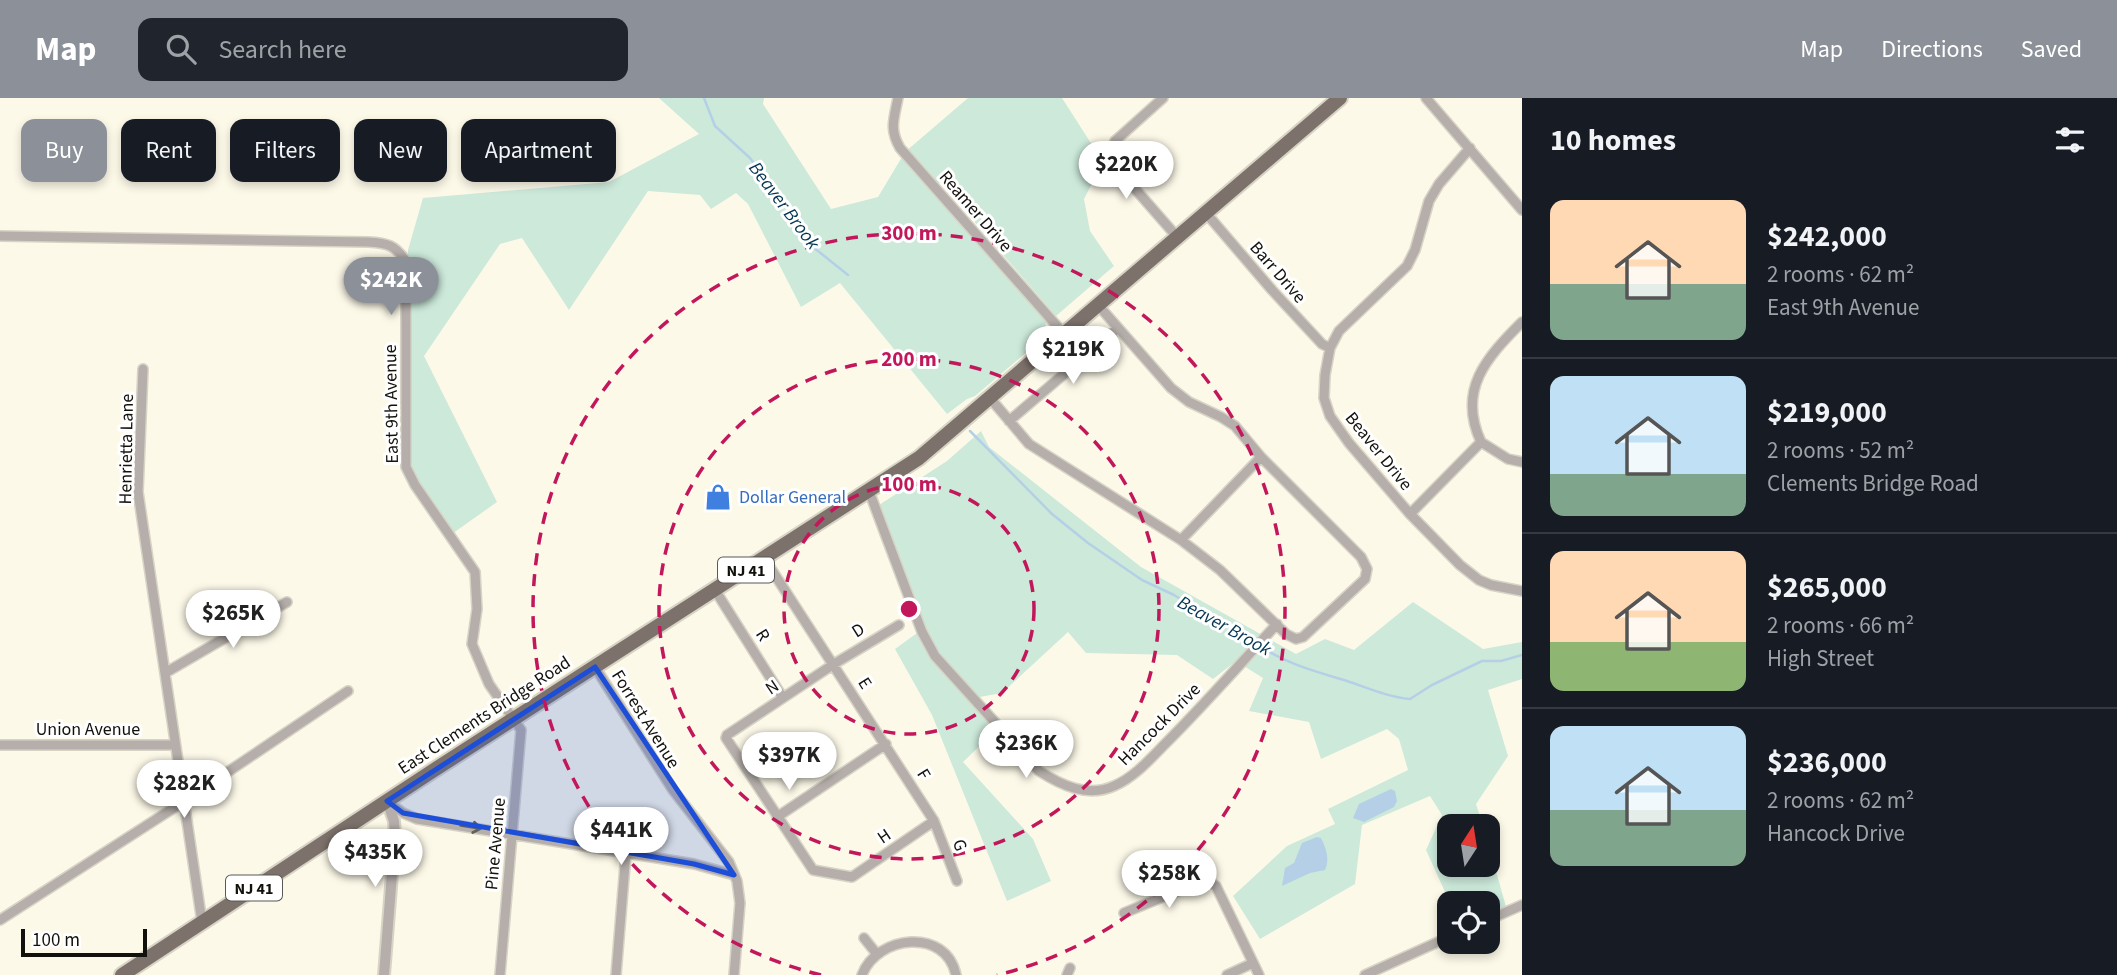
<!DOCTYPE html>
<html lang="en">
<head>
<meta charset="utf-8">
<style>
	body { margin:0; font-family:"Source Sans 3",sans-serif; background:#20242c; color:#f1f3f6; height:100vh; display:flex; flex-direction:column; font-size:26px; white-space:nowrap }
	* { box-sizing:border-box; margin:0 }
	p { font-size:23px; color:#9ea1a6 }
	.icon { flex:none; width:38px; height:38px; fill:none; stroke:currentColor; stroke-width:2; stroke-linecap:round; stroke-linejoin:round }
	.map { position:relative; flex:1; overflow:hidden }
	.panel { display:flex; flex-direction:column; background:#171b24; width:595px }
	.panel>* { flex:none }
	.guide { position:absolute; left:21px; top:21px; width:665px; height:63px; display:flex; gap:14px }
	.needle { width:46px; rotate:12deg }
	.controls { position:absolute; left:1437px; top:716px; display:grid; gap:14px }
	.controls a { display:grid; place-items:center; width:63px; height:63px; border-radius:14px; background:#171b24; box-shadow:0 4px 10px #0003; font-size:35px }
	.scale { position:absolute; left:21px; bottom:18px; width:126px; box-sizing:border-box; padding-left:7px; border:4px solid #12110c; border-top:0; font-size:19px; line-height:24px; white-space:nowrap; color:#12110c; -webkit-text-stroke:5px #fff; paint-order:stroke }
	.price { position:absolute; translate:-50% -60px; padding:0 16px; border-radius:24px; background:#fff; color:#222; font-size:23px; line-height:46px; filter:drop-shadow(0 2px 4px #0008) }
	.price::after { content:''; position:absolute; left:50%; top:42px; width:21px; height:16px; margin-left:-10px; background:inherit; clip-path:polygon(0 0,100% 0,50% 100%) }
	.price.active { background:#8c9099; color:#fff }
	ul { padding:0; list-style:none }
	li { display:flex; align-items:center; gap:21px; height:175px; padding:0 28px }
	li+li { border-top:2px solid #363941 }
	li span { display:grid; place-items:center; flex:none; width:196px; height:140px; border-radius:14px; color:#555 }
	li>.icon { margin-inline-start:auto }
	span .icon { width:84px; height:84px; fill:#fffc; stroke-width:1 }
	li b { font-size:30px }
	h2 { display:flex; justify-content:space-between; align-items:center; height:84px; padding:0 28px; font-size:30px }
	.chip { padding:0 24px; border-radius:14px; background:#171b24; box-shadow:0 4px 10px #0003; font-size:24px; line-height:63px }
	.chip.active { background:#8c9099; color:#fff }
	header { display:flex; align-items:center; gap:42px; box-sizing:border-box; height:98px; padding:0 35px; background:#8c9099; color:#fff }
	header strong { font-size:33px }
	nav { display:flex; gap:38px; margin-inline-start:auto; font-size:24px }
	.search { width:490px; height:63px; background:#20242c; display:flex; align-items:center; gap:18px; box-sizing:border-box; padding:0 24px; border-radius:14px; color:#9ea1a6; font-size:26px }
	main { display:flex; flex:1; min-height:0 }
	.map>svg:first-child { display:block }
	.green { fill:#cce9da }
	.water { fill:#b5d0e6 }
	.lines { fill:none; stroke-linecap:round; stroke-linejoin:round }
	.stream { stroke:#b5d0e6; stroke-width:2.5 }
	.minor-casing { stroke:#d7d4c6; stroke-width:12 }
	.tertiary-casing { stroke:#d7d4c6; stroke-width:14 }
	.primary-casing { stroke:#d7d4c6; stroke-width:18 }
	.minor { stroke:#b5aeab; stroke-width:9 }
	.tertiary { stroke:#b5aeab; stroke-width:10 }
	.primary { stroke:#7d716b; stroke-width:14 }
	.oneway { stroke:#64605c }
	.marked { fill:#1d4ed8; fill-opacity:0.2; stroke:#1d4ed8; stroke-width:5; stroke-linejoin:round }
	.ring { fill:none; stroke:#c2185b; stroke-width:3.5; stroke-dasharray:12 9 }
	.labels { text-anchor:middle; stroke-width:6; stroke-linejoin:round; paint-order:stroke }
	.shield { fill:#fff; stroke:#595855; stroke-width:2 }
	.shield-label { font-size:16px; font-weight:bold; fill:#12110c }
	.street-label { font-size:18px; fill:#12110c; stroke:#fff }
	.shop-label { font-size:18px; fill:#366cbe; stroke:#fff; text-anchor:start }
	.water-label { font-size:19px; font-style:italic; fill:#033553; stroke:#fff }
	.centre { fill:#c2185b; stroke:#fff; stroke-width:3.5 }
	.ring-label { font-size:21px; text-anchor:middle; font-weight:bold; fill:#c2185b; stroke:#fff; stroke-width:6; stroke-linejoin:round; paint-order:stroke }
</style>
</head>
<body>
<header>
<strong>Map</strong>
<div class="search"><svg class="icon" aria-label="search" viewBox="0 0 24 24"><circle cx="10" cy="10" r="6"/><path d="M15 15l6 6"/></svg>Search here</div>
<nav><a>Map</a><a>Directions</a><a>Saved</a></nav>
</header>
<main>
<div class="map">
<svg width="1522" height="877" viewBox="0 0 1522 877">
	<rect width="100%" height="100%" fill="#fdf9e9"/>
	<!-- green -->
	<path class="green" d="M659,0H764L763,6L831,111L878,99L905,54L968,0H1062L1103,64L1084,101L1090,133L1114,168L1056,218L940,84L932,93L1046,222L1045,235L1041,242L975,298L967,301L947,316L840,185L801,209L748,106L736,95L711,111L700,97L648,93L569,212L522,140L500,146L424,258L497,404L449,438L403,355L408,152L423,100L609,84L699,36Z
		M981,333L989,349L1141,469L1296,556L1325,541L1354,552L1413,504L1483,551L1522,544V581L1488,592L1508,658L1476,706L1483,728H1449V766H1488V745L1507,812L1488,820V805H1450L1426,752L1442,717L1430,698L1362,727L1355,786L1260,841L1233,798L1287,748L1335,726L1328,711L1408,672L1399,641L1387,631L1321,661L1309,624L1249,613L1263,580L1236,563L1213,581L1177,557L1086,555L1068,534L1002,595L968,601L995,633L963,664L1033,741L1051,783L1007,803L932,617L895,551L924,530L876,409L947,363Z"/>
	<!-- water -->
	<path class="water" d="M1391,691L1395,693L1397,703L1394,709L1364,724L1353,720L1359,706Z
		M1317,739L1321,740C1326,750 1330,761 1325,772L1310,775L1282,788L1285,770L1294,765L1302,745Z"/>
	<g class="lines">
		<!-- stream -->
		<path class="stream" d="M704,0L715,28L750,60L766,82L786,105L813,149L848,177
			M970,333L1052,416L1088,445L1142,482L1174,497L1254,545
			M1260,548C1286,566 1317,574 1347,583C1368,590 1388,599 1410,601L1432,587L1482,563H1501L1522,557"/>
		<!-- minor casing -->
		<g class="minor-casing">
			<path id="minor" d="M898,0C894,21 889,31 900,50L1064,236
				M1163,0L1115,43L1111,59L1116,69L1178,140
				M1426,0L1522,112
				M1470,50L1439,86L1429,103L1415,152L1407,168L1339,233L1330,250L1325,277L1324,300L1330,318L1349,345L1410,416L1460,467L1479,482L1491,487L1522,493
				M1206,115L1272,192L1322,246L1330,250
				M0,138L368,144C387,145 396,147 406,164V369L415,387L475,474L477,511L472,546L489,586L521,632L500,877
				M1098,207L1171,290L1189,304L1221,319L1235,328L1261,359L1361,459L1367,471L1365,481L1303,539L1296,541L1286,536L1220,472L1181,442
				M143,271L138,394L202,824
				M990,300L1029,346L1181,442L1261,359
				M1009,323L1118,230
				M1481,344C1457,292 1486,260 1522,224
				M1481,344L1508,361L1522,364
				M869,393L922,534L935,558L1039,673C1061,687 1087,700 1114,688C1135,679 1151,660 1167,644C1205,606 1240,566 1277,526
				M1410,416L1481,344
				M764,460L934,723L957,783
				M715,492L783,600
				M899,527L834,566L727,637L726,640L813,772L852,779L934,723
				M595,569L673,692L729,764L737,783L740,805L734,877
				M165,575L287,504
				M0,647H175
				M387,703L403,715L417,721L694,766L734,777
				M777,719L886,646
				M1124,815L1199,784L1208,783L1216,788L1259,877
				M0,822L183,704L348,593
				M1488,822L1522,807
				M864,840L876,855
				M616,877L626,755
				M862,877C877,837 946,829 956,877
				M1067,877L1070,870
				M1227,877L1253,865
				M1365,877L1449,839"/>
		</g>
		<!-- tertiary casing -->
		<g class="tertiary-casing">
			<path id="tertiary" d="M384,877L395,738L394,723L387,703"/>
		</g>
		<!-- primary casing -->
		<g class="primary-casing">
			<path id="primary" d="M122,877L431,674L919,360L1340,0"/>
		</g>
		<!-- minor -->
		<use href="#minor" class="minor"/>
		<!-- tertiary -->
		<use href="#tertiary" class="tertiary"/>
		<!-- primary -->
		<use href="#primary" class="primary"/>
	</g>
	<!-- one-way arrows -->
	<defs><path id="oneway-shaft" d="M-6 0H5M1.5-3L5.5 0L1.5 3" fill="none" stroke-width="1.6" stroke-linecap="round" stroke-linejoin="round" transform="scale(1.75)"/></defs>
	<use class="oneway" href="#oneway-shaft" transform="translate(471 729) rotate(9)"/>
	<!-- marked area -->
	<path class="marked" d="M595,569L734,777L694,766L403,715L387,703Z"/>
	<!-- distance rings -->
	<g class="ring">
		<circle cx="909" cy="511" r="125"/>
		<circle cx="909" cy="511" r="250"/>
		<path d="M821 877A376 376 0 1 1 997 877"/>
	</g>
	<!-- icons -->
	<defs>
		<g id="shop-bare" transform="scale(2.1)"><path d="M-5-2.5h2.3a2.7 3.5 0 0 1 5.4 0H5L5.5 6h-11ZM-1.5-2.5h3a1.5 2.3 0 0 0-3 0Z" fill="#3f7fe0" stroke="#fff" stroke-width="2.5" paint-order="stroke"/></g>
	</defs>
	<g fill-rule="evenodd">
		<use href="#shop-bare" x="718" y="399"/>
	</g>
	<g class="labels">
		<!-- shield labels -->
		<g class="shield">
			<rect x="718" y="459.5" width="56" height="25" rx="5"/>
			<rect x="226" y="777.5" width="56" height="25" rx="5"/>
		</g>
		<g class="shield-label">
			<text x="746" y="478">NJ 41</text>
			<text x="254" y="796">NJ 41</text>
		</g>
		<!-- street labels -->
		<g class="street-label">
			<text transform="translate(976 113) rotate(49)" y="6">Reamer Drive</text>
			<text transform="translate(1278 174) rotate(49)" y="6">Barr Drive</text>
			<text transform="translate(391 306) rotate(-91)" y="6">East 9th Avenue</text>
			<text transform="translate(126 351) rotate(-89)" y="6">Henrietta Lane</text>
			<text transform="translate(1379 353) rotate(51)" y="6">Beaver Drive</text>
			<text transform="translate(858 532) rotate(-32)" y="6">D</text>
			<text transform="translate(763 537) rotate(58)" y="6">R</text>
			<text transform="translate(865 585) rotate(57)" y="6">E</text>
			<text transform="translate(772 589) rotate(-34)" y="6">N</text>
			<text transform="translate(484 617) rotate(-33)" y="6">East Clements Bridge Road</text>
			<text transform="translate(646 621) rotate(58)" y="6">Forrest Avenue</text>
			<text transform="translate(1159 626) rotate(-45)" y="6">Hancock Drive</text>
			<text x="88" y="637">Union Avenue</text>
			<text transform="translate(924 676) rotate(58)" y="6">F</text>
			<text transform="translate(884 738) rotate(-34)" y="6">H</text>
			<text transform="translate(495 746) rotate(-85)" y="6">Pine Avenue</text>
			<text transform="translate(960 747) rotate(69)" y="6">G</text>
		</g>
		<!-- shop labels -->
		<g class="shop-label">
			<text x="739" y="405">Dollar General</text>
		</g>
		<!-- water labels -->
		<g class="water-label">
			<text transform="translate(785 107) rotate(53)" y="7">Beaver Brook</text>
			<text transform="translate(1225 527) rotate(29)" y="7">Beaver Brook</text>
		</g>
	</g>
	<circle cx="909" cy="511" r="10" class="centre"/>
	<g class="ring-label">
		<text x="909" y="142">300 m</text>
		<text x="909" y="268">200 m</text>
		<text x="909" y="393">100 m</text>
	</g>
</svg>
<div class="controls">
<a><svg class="needle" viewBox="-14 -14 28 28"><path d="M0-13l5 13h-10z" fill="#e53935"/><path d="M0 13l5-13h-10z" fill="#9ea1a6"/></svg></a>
<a><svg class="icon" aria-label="locate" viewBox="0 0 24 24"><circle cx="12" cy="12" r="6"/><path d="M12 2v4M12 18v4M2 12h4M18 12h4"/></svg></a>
</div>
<div class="scale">100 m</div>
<b class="price" style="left:1126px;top:103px">$220K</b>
<b class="price active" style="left:391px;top:219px">$242K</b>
<b class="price" style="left:1073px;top:288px">$219K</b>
<b class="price" style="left:233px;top:552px">$265K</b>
<b class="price" style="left:1026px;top:682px">$236K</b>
<b class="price" style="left:789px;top:694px">$397K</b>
<b class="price" style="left:184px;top:722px">$282K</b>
<b class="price" style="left:621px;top:769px">$441K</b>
<b class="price" style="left:375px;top:791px">$435K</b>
<b class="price" style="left:1169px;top:812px">$258K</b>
<div class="guide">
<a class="chip active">Buy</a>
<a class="chip">Rent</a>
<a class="chip">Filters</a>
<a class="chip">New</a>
<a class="chip">Apartment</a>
</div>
</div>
<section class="panel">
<h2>10 homes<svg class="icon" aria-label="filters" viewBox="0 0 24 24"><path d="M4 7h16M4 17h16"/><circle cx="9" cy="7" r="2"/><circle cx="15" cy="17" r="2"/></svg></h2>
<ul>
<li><span style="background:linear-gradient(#ffd9b3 60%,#7fa58c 0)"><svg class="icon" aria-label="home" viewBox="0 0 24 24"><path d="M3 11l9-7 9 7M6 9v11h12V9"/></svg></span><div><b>$242,000</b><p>2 rooms · 62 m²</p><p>East 9th Avenue</p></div></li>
<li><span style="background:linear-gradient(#bfe0f5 70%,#7fa58c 0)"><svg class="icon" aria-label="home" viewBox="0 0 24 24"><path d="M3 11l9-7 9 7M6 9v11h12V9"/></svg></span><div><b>$219,000</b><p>2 rooms · 52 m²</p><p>Clements Bridge Road</p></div></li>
<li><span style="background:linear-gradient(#ffd9b3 65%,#8fb573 0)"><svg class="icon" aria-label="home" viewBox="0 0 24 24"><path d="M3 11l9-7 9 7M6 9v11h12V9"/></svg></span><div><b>$265,000</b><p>2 rooms · 66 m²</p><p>High Street</p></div></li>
<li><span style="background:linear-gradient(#bfe0f5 60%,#7fa58c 0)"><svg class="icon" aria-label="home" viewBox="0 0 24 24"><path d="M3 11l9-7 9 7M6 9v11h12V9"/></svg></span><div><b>$236,000</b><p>2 rooms · 62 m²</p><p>Hancock Drive</p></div></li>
</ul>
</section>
</main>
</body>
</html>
